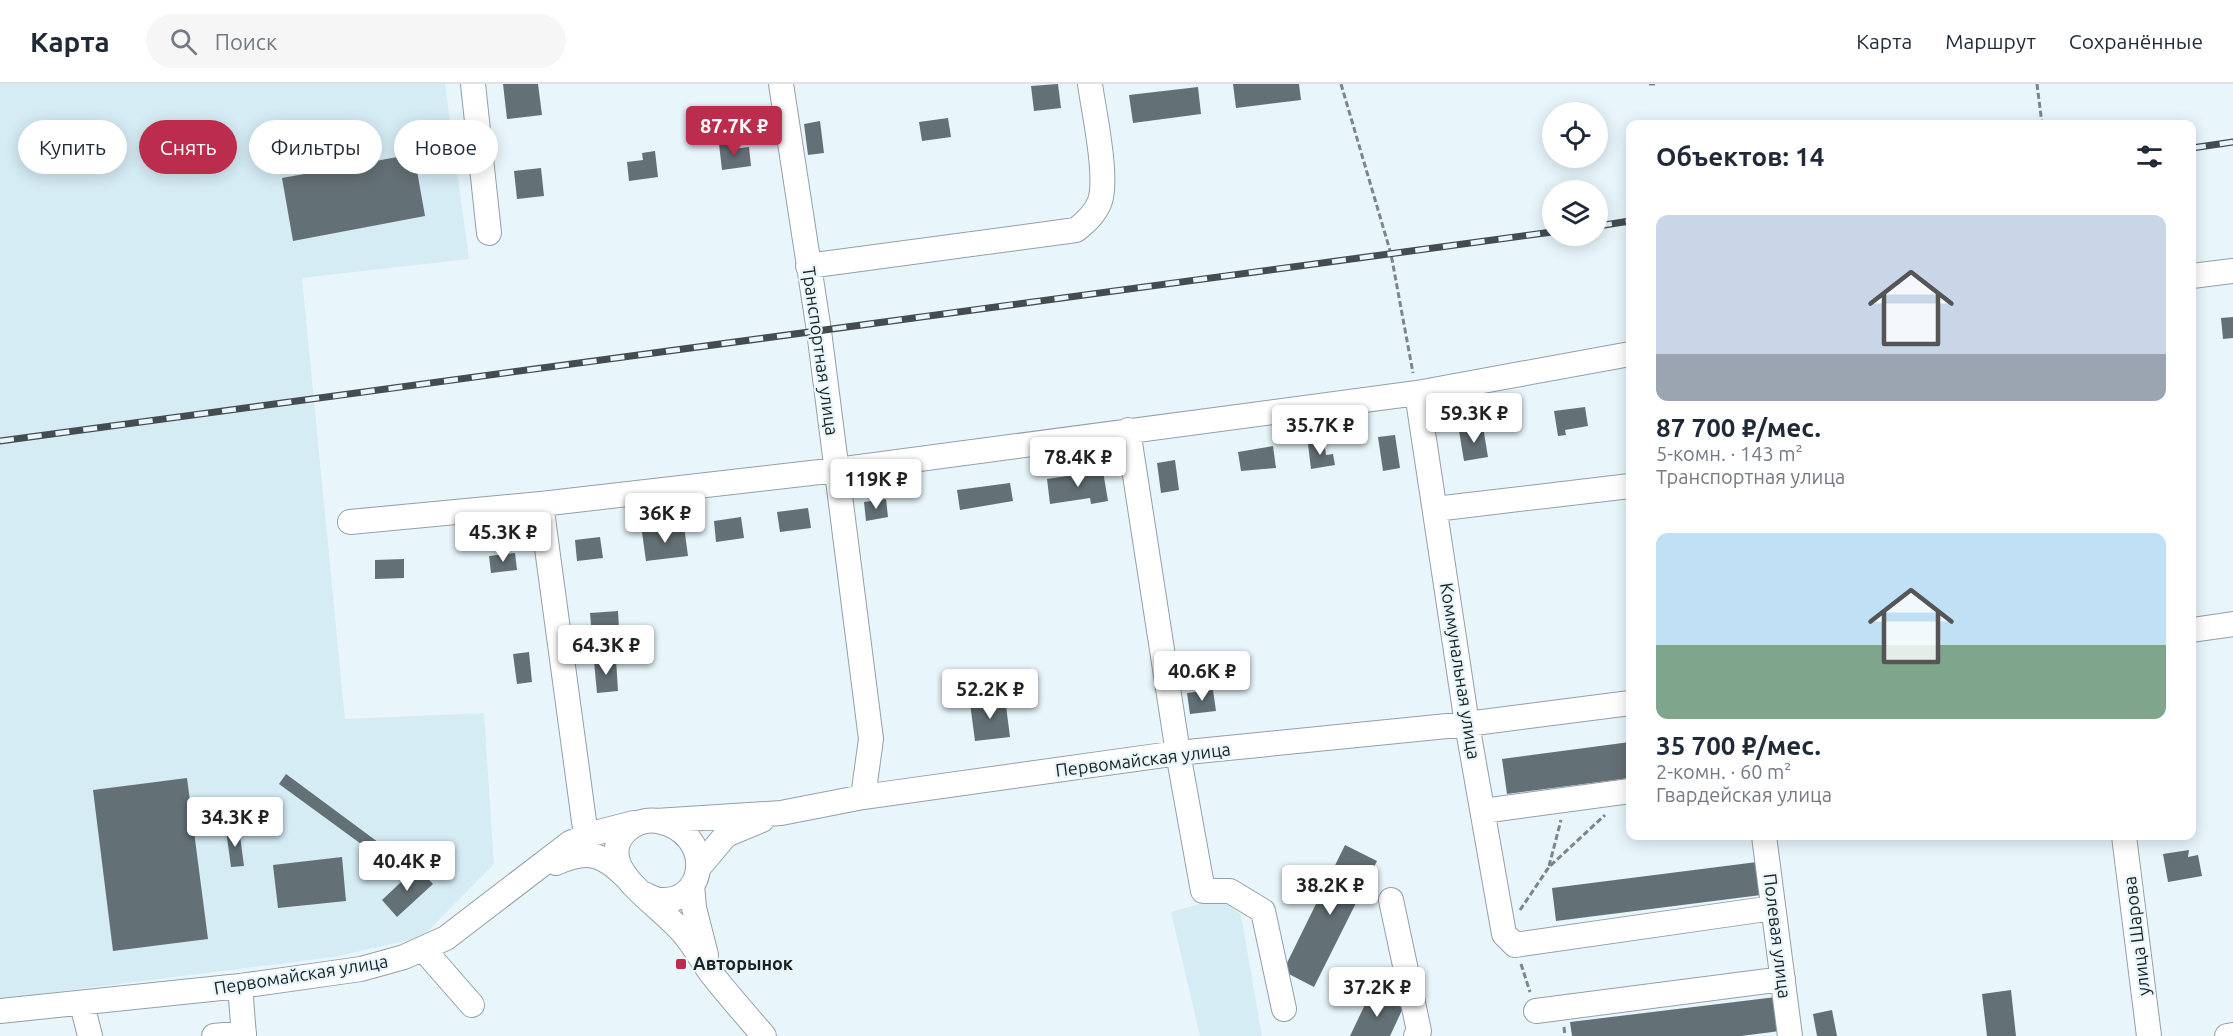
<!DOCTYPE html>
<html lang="ru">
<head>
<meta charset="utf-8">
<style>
	body { margin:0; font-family:Ubuntu,sans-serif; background:#f6f6f7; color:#1f2937; height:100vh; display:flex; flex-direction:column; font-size:22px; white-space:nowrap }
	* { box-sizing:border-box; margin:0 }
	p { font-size:20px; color:#747a83 }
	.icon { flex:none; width:33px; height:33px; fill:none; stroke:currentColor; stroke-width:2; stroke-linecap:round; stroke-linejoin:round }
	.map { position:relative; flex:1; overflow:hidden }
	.side { position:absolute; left:1626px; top:36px; width:570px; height:720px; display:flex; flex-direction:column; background:#fff; border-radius:12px; box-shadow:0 3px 15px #0003 }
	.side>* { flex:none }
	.hud { position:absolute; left:18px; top:36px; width:570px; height:54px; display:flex; gap:12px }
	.fabs { position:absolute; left:1542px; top:18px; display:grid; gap:12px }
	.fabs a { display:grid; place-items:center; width:66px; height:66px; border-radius:50%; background:#fff; box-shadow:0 3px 15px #0003; font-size:30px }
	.price { position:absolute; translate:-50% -51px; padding:0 14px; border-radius:6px; background:#fff; color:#222; font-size:20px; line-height:39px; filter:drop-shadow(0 2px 3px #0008) }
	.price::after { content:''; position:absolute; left:50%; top:36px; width:18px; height:14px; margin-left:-9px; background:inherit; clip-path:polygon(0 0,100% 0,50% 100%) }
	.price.on { background:#bc2c4c; color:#fff }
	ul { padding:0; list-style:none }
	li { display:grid; align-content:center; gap:12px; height:318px; padding:0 30px }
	li span { display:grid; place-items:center; height:186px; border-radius:12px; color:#555 }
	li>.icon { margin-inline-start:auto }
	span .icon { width:108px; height:108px; fill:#fffc; stroke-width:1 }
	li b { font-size:26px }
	h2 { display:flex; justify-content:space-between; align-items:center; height:72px; padding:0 30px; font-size:26px }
	.tag { padding:0 21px; border-radius:27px; background:#fff; box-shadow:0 3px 15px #0003; font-size:21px; line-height:54px }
	.tag.on { background:#bc2c4c; color:#fff }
	header { display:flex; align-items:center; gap:36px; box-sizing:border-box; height:84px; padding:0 30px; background:#fff; border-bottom:2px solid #e0e1e3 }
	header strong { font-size:28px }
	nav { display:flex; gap:33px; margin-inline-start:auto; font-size:21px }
	.search { width:420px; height:54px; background:#f6f6f7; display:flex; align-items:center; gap:15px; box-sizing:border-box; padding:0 21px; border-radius:33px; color:#747a83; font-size:22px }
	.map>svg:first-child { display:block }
	.built { fill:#d5ecf5 }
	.building { fill:#637075 }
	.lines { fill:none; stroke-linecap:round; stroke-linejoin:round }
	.minor-casing { stroke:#93a0a6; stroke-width:26 }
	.path { stroke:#7c868a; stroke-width:3; stroke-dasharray:6 3; stroke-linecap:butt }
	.minor { stroke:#fff; stroke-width:24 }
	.rail-casing { stroke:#454c4f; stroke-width:7 }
	.rail { stroke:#e8f6fc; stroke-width:4.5; stroke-dasharray:14; stroke-linecap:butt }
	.poi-dot { fill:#bc2c4c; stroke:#e8f6fc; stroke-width:2 }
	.labels { text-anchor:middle; stroke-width:4.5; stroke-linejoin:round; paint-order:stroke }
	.street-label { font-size:18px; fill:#1b2123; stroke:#e8f6fc }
	.poi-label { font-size:18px; font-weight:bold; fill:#1b2123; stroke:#e8f6fc; text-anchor:start }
</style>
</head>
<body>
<header>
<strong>Карта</strong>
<div class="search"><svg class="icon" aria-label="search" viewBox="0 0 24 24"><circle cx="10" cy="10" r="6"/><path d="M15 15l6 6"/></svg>Поиск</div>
<nav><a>Карта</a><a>Маршрут</a><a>Сохранённые</a></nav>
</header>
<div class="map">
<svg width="2233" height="952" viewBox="0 0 2233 952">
	<rect width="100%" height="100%" fill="#e8f6fc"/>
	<!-- built -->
	<path class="built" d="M0,0H445L469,175L302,194L345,635L484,629L494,780L422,853L334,873L0,915Z
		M1220,814L1241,831L1262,952H1200L1171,828Z"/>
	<!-- building -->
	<path class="building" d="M503,0H538L542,31L507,35Z
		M1058,0L1061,24L1034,27L1031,2Z
		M1233,0H1299L1301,16L1236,24Z
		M1198,3L1201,30L1133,39L1129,11Z
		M948,34L951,53L922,57L919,38Z
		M820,37L824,69L808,71L804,40Z
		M732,59L733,65L749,63L751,82L722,86L719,60Z
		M655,67L658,93L629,97L627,78L643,76L642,69Z
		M414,70L425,132L293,157L282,94Z
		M541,84L544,112L517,115L514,87Z
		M2233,233V254L2223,255L2221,234Z
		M1585,323L1588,342L1565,346L1566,351L1558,352L1554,327Z
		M1483,343L1488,373L1464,377L1459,347Z
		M1395,351L1400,384L1383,387L1378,353Z
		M1324,357L1326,371L1333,370L1335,381L1311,385L1308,360Z
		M1273,362L1276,384L1241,387L1238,368Z
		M1175,376L1179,406L1161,409L1157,379Z
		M1103,387L1108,417L1091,420L1090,414L1050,420L1047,395Z
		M1010,399L1013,417L960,426L957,406Z
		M886,415L888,433L866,437L864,418Z
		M808,424L811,444L780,448L777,428Z
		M741,433L744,454L716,458L714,437Z
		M684,442L688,472L646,477L642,448Z
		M600,453L603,474L577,477L575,456Z
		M515,469L517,486L491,489L489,472Z
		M404,475V494L375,495V476Z
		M618,527L620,563L593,565L590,529Z
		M529,568L532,598L517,600L513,570Z
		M616,575L618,607L597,609L594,577Z
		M1213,606L1216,627L1190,630L1187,609Z
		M1005,614L1010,653L975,657L970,619Z
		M1630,658V694L1507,710L1502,675Z
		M286,690L390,767L383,776L279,700Z
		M187,694L208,855L113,867L93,706Z
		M239,744L244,782L231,783L226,746Z
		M1345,761L1377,777L1314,903L1283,887Z
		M2189,766L2188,773L2198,771L2202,792L2168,798L2163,770Z
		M342,773L346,817L278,824L273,781Z
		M1757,778L1761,811L1556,837L1552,804Z
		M417,783L433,800L397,833L382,816Z
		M2011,906L2016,952H1987L1982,910Z
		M1371,908L1403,924L1390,952H1350Z
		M1776,913L1780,947L1741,952H1572L1570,938Z
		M1832,926L1837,952H1817L1813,930Z"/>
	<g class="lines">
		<!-- minor casing -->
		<g class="minor-casing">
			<path id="minor" d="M473,0L489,149
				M781,0L819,247L871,655L863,713
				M808,182L1076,146C1086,138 1096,129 1100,117C1108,92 1094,29 1090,0
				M2192,192L2233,187
				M1417,309L1467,640L1504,850L1515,861L1773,824
				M1128,346L1178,669L1203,807H1230L1263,827L1284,925
				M541,420L586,752
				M1435,425L1630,402
				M350,438L541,420L837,386L1417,309L1630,270
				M2192,546L2233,540
				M1483,727L1630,707
				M656,737L781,729L863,713L1178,669L1467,640L1630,619
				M1764,752L1790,952
				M2124,752L2149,952
				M556,779C587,765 602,769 626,793
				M700,782L726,751L762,736
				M692,801L694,824L706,871
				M644,810C649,812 655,816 661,816C707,819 715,749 658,737C635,733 610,753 618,778C626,803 668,829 685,851C695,863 702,877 711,889C728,911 746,931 764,952
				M1391,816L1419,947L1416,952
				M424,866L472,921
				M240,902L244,952
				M82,920L90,952
				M0,927L240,902L361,885L404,873L446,854L570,759L591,750L634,739
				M1536,927L1783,895
				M214,952L244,949
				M2227,952L2233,951"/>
		</g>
		<!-- path -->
		<path class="path" d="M1341,0L1391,170L1413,289
			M1649,0H1656
			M2037,0L2042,40
			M1549,782L1561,736
			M1520,826L1549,783L1605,731
			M1521,880L1530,908
			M1564,943L1565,952"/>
		<!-- minor -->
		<use href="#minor" class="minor"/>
		<!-- rail casing -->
		<g class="rail-casing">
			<path id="rail" d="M2192,64L2233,58
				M1598,142L1630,137
				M0,357L1552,148"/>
		</g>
		<!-- rail -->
		<use href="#rail" class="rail"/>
	</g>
	<!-- markers -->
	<rect class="poi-dot" x="675" y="874" width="12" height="12" rx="3"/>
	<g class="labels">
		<!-- street labels -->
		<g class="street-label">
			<text transform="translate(820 267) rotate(82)" y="6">Транспортная улица</text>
			<text transform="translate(1460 587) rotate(81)" y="6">Коммунальная улица</text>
			<text transform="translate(1143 676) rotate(-7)" y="6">Первомайская улица</text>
			<text transform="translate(1777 852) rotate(83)" y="6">Полевая улица</text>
			<text transform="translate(2137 852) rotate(-97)" y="6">улица Шарова</text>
			<text transform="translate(301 891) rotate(-9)" y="6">Первомайская улица</text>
		</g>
		<!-- poi labels -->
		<g class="poi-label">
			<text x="693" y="886">Авторынок</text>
		</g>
	</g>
</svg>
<div class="fabs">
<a><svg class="icon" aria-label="locate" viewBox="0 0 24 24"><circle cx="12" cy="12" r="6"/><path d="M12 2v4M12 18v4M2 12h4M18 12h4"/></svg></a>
<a><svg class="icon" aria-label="layers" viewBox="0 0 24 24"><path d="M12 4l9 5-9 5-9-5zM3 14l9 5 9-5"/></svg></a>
</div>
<b class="price on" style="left:734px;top:73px">87.7K ₽</b>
<b class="price" style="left:1474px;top:360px">59.3K ₽</b>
<b class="price" style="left:1320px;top:372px">35.7K ₽</b>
<b class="price" style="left:1078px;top:404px">78.4K ₽</b>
<b class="price" style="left:876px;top:426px">119K ₽</b>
<b class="price" style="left:665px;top:460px">36K ₽</b>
<b class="price" style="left:503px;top:479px">45.3K ₽</b>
<b class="price" style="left:606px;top:592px">64.3K ₽</b>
<b class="price" style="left:1202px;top:618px">40.6K ₽</b>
<b class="price" style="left:990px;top:636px">52.2K ₽</b>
<b class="price" style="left:235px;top:764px">34.3K ₽</b>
<b class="price" style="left:407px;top:808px">40.4K ₽</b>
<b class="price" style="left:1330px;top:832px">38.2K ₽</b>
<b class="price" style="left:1377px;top:934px">37.2K ₽</b>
<div class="hud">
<a class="tag">Купить</a>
<a class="tag on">Снять</a>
<a class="tag">Фильтры</a>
<a class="tag">Новое</a>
</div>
<section class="side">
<h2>Объектов: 14<svg class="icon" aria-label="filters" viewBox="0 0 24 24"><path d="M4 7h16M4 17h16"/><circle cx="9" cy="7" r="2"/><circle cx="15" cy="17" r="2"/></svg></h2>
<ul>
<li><span style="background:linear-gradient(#c9d6e8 75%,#9aa5b1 0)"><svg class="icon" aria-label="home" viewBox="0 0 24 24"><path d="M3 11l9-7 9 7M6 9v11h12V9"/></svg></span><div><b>87 700 ₽/мес.</b><p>5-комн. · 143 m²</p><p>Транспортная улица</p></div></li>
<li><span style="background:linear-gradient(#bfe0f5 60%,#7fa58c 0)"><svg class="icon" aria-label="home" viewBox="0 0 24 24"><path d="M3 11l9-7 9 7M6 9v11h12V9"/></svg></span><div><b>35 700 ₽/мес.</b><p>2-комн. · 60 m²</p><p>Гвардейская улица</p></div></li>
</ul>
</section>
</div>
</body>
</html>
